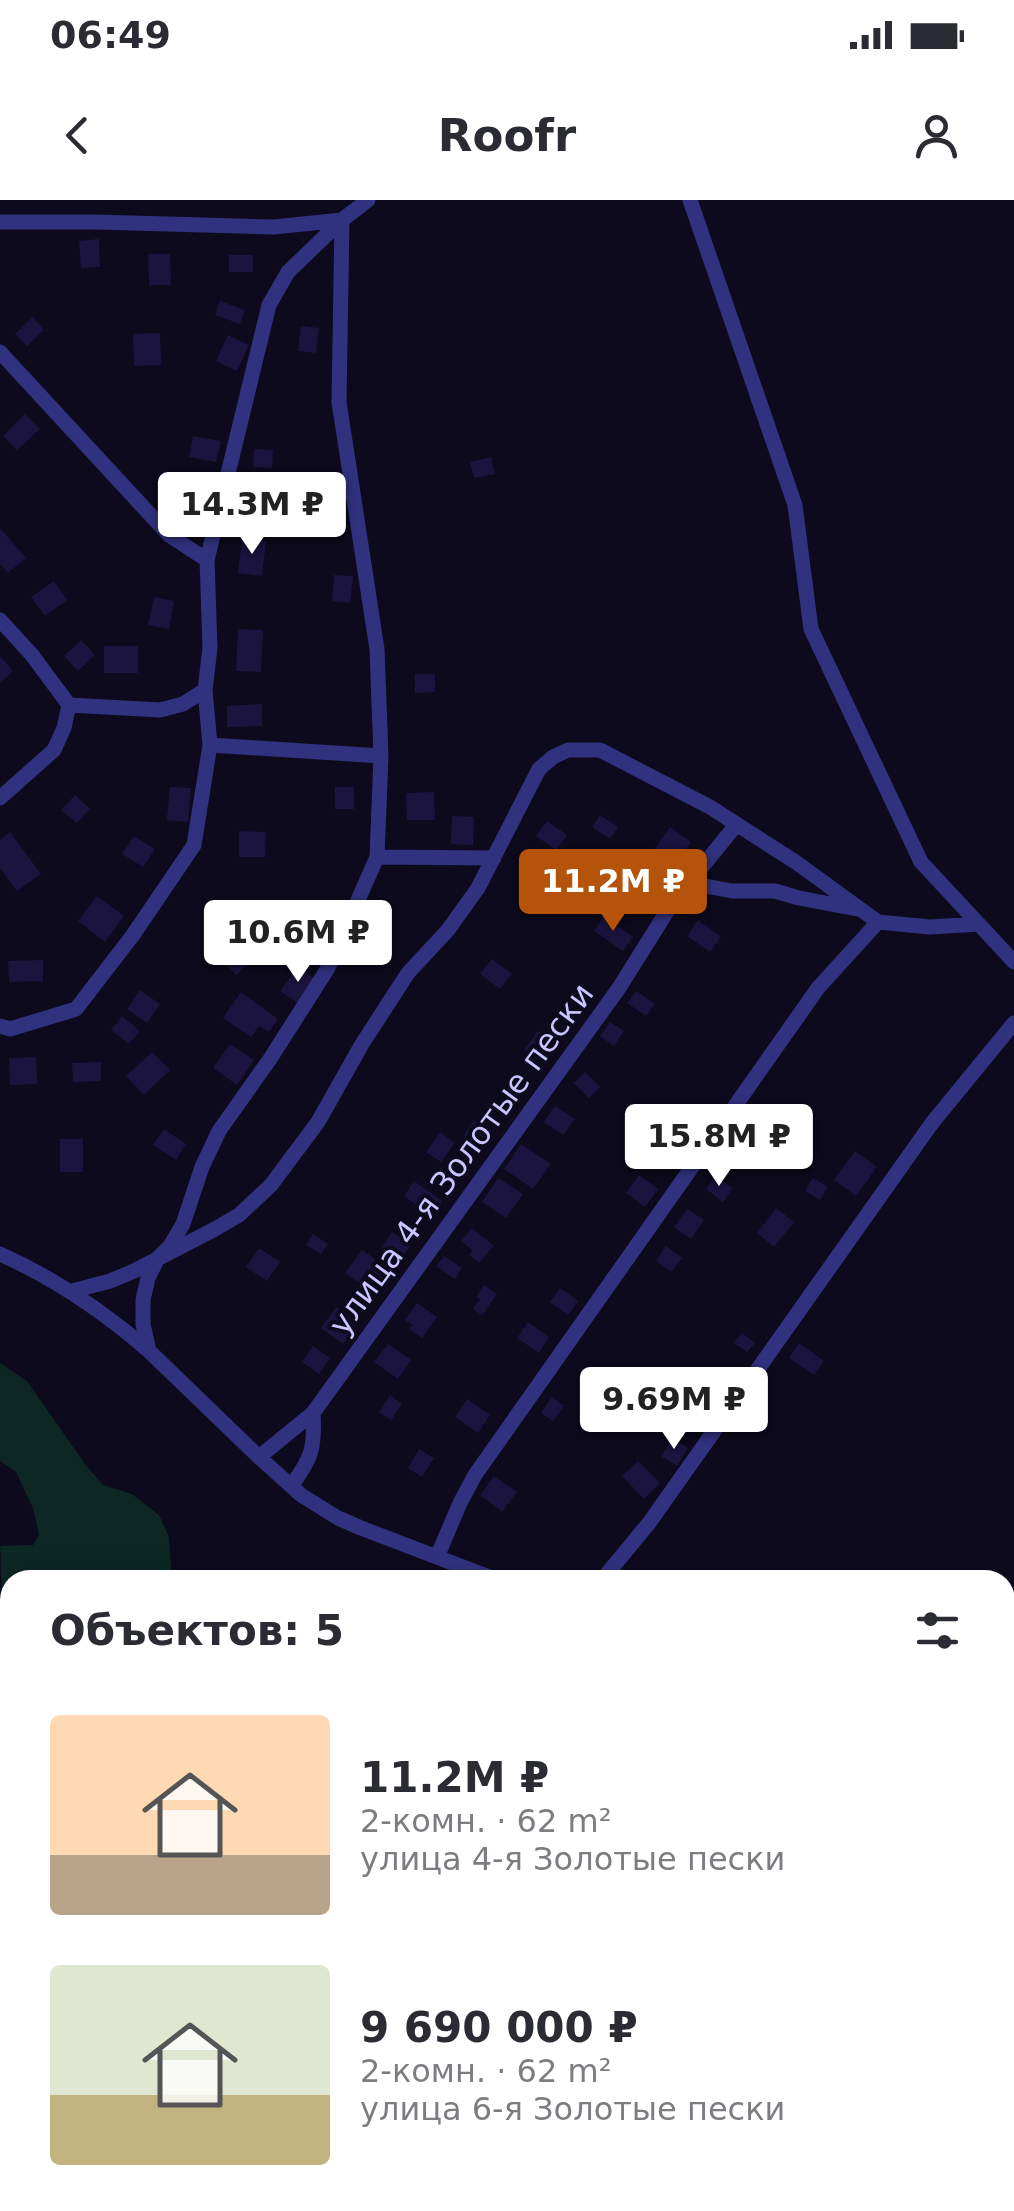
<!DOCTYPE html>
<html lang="ru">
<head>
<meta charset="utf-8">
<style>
	body { margin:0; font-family:"DejaVu Sans",sans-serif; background:#f2f2f3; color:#2b2b33; height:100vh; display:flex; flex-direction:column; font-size:38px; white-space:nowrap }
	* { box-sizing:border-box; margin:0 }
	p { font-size:32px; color:#7c7c81 }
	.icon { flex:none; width:55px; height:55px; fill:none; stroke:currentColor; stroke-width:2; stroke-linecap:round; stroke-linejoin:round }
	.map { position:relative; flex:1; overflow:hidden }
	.details { position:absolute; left:0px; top:1370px; width:1015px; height:642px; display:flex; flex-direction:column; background:#fff; border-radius:30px 30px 0 0; box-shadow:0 5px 25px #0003 }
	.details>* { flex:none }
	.price { position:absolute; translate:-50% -85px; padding:0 22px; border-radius:10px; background:#fff; color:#222; font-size:32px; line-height:65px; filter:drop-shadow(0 2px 5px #0008) }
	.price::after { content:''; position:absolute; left:50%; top:60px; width:30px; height:22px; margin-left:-15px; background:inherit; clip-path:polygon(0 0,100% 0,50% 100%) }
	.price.active { background:#b45309; color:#fff }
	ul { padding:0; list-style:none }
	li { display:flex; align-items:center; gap:30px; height:250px; padding:0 50px }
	li span { display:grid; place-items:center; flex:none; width:280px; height:200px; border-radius:10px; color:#555 }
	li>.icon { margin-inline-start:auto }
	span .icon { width:120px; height:120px; fill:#fffc; stroke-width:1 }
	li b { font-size:42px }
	h2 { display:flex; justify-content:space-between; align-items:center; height:120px; padding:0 50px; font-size:42px }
	.status { display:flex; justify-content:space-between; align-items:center; height:70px; padding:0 50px; background:#fff; direction:ltr }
	.status svg { height:28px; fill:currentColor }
	header { display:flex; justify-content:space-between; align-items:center; height:130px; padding:0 50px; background:#fff; font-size:45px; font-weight:800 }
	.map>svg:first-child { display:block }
	.green { fill:#0c2724 }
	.building { fill:#1b143f }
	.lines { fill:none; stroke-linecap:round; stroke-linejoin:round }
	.minor { stroke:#31327f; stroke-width:15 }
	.labels { text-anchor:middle; stroke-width:8; stroke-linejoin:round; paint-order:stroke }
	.street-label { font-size:32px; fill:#c8c5ff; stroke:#0c0a1c }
</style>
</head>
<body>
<div class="status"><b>06:49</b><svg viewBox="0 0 49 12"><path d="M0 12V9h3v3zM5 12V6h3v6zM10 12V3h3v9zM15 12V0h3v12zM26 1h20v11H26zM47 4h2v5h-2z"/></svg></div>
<header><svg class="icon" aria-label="back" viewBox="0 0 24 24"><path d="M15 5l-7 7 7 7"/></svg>Roofr<svg class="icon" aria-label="person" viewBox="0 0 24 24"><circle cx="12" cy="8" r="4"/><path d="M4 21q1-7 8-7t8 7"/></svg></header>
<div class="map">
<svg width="1014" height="2011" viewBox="0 0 1014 2011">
	<rect width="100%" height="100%" fill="#0c0a1c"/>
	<!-- green -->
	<path class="green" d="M0,1163L27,1181L85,1264L103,1285L132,1294L159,1315L169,1337L172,1380H10V1482L0,1471C0,1429 3,1388 0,1346L33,1345L39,1335L33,1308L16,1272L0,1261Z
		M730,2002L733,2011H533L526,2003Z"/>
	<!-- building -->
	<path class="building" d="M99,39L100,67L81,68L79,41Z
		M148,54H170L171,85H149Z
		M229,55H253V72H229Z
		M220,101L245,110L240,124L215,115Z
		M33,117L44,130L27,146L15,134Z
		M301,126L319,128L316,153L298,151Z
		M160,133L161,165L134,166L133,134Z
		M228,135L249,145L237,171L216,161Z
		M25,214L40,229L17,250L3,236Z
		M193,236L221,241L216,262L189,257Z
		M254,249L273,250L272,268L253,267Z
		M491,257L495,274L474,278L470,262Z
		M271,283L274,304L252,307L250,286Z
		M0,328L26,358L8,373L0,364Z
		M242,339L266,342L262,376L238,373Z
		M334,375L353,376L350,403L332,401Z
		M54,381L67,400L45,416L31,397Z
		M154,397L174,401L169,429L148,425Z
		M238,429L263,430L261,472L236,471Z
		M81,440L95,455L78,471L64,456Z
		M104,446H138V473H104Z
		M0,456L13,471L0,483Z
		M415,474H435V492L415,493Z
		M262,504V526L227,527V506Z
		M170,587L191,588L188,622L167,620Z
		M335,587H354V609H335Z
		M434,592L435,620H407L406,593Z
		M75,595L90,609L77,623L61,610Z
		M600,615L618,627L610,639L592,627Z
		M452,616L474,617L473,645L451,644Z
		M547,621L567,635L556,650L536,636Z
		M670,627L691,642L672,669L651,654Z
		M239,631L266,632L265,657H239Z
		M10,632L41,674L17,691L0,668V640Z
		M134,636L155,649L143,667L122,654Z
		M609,657L619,663L609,678L599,672Z
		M97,696L124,716L105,742L78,721Z
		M330,711L344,715L341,726L327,722Z
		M604,716L633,737L623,751L594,731Z
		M698,720L721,737L710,752L687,736Z
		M231,743L250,760L237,775L217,758Z
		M492,759L512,774L500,789L480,774Z
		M43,760V781L9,782L8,761Z
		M297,767L315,779L298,803L280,791Z
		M140,790L160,804L147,823L127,809Z
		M636,791L655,804L646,816L627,803Z
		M241,792L278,819L269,832L259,826L251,837L223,818Z
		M122,816L140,831L129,844L111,830Z
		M610,822L624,831L614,846L600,836Z
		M538,831L556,844L542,863L524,850Z
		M230,844L254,860L237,885L213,868Z
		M152,852L170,870L144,895L126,876Z
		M36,857L37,884L10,885L9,858Z
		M101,862V881L73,882L72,863Z
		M585,872L600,887L589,898L574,883Z
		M555,906L575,919L563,935L544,922Z
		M474,920L493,933L483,948L464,935Z
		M164,929L186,944L176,960L153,945Z
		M440,932L455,943L441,962L426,952Z
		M739,934L754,944L747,955L732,946Z
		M60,939H83V972H60Z
		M521,944L551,964L533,989L504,969Z
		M855,951L877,967L856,996L834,980Z
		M639,975L658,989L645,1007L626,993Z
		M715,976L733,988L723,1002L706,989Z
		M498,978L523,994L506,1018L482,1002Z
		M813,978L828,987L820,1000L805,991Z
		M414,981L442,1001L432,1016L404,996Z
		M776,1008L794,1022L774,1047L757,1033Z
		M687,1009L704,1020L691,1039L674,1027Z
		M472,1028L494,1046L479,1063L469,1055L472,1050L461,1041Z
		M392,1032L411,1045L400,1060L382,1047Z
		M313,1034L328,1044L321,1054L306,1045Z
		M666,1046L682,1058L671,1072L656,1061Z
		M259,1048L280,1062L267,1081L246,1067Z
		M362,1050L395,1073L378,1096L345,1073Z
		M444,1056L462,1068L455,1079L436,1066Z
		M484,1085L497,1094L482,1115L473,1109L480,1099L476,1097Z
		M560,1088L578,1101L568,1115L550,1102Z
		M417,1103L437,1117L422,1138L409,1129L413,1125L405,1120Z
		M336,1107L358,1122L343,1144L321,1128Z
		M528,1122L549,1137L539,1153L517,1138Z
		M742,1133L755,1143L747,1152L734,1143Z
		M799,1143L824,1161L814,1175L789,1158Z
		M388,1144L411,1160L398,1179L374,1162Z
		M313,1146L330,1158L319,1174L302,1162Z
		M611,1180L629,1194L619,1207L601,1193Z
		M694,1184L717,1200L705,1218L682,1202Z
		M390,1195L402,1204L391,1220L379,1212Z
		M552,1197L564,1206L553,1221L541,1213Z
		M467,1199L490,1215L478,1233L455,1217Z
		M672,1238L688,1248L677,1266L661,1256Z
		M419,1249L434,1258L422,1277L408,1268Z
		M638,1261L660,1283L644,1299L622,1276Z
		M494,1276L517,1292L502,1312L480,1295Z
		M10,1858V1894H0V1859Z
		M3,1979H10V2002H71V2010L3,2011Z
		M1014,1988V2011H957L977,2002H1005V1991Z
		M98,2002H219V2011H98Z
		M326,2002H370L365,2011H321Z"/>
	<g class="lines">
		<!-- minor -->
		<path class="minor" d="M690,0L795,305L811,429L921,662L1014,762
			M342,20L339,202L377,449L381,556L377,657L328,768L270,859L219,931L202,967L183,1024L170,1046L158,1058L148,1078L143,1100V1124L149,1151L259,1257L301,1295L338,1318L361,1328L497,1380
			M0,22H96L274,27L342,20
			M0,152L169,335L207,360L210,448L205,490L183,504L160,510L69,505
			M207,360L269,105L288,72L342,20L368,0
			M0,420L32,455L69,505L64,528L54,550L0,598
			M210,545L381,556
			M377,657L494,658
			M689,683L732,691H775L799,698L857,709
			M0,826L10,829L76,809L133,735L194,645L210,545L205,490
			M0,1054C56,1079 103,1111 149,1151
			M72,1091L110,1081L134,1071L215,1029L239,1015L271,985L318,922L362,844L408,773L448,730L478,688L539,569L553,557L568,550H600L710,607L797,663L878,722L930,727L979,724
			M259,1257L313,1213
			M291,1286C312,1258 315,1248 313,1213L619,788L671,705L736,625
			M437,1357L460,1303L475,1275L818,788L878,722
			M602,1380L649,1323L932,923L1014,823
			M1005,1969L1014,1966
			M795,2002L799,2011
			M299,2011L304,2002
			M380,2011L384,2002
			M903,2011L924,2002"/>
	</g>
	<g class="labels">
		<!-- street labels -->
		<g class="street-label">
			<text transform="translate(461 959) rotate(-54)" y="11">улица 4-я Золотые пески</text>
		</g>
	</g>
</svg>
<b class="price" style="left:252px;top:357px">14.3M ₽</b>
<b class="price active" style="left:613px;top:734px">11.2M ₽</b>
<b class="price" style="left:298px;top:785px">10.6M ₽</b>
<b class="price" style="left:719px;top:989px">15.8M ₽</b>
<b class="price" style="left:674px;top:1252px">9.69M ₽</b>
<section class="details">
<h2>Объектов: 5<svg class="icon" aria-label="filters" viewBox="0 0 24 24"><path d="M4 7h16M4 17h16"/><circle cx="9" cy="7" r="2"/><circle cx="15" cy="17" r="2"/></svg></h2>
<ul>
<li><span style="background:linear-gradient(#ffd9b3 70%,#b9a48a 0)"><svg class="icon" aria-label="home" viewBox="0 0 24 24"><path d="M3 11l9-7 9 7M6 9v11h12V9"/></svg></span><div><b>11.2M ₽</b><p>2-комн. · 62 m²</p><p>улица 4-я Золотые пески</p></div></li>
<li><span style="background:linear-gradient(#dfe7d0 65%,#c2b280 0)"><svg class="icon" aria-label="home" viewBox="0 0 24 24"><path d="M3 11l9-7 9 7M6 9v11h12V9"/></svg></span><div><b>9 690 000 ₽</b><p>2-комн. · 62 m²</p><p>улица 6-я Золотые пески</p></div></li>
</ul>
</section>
</div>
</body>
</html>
